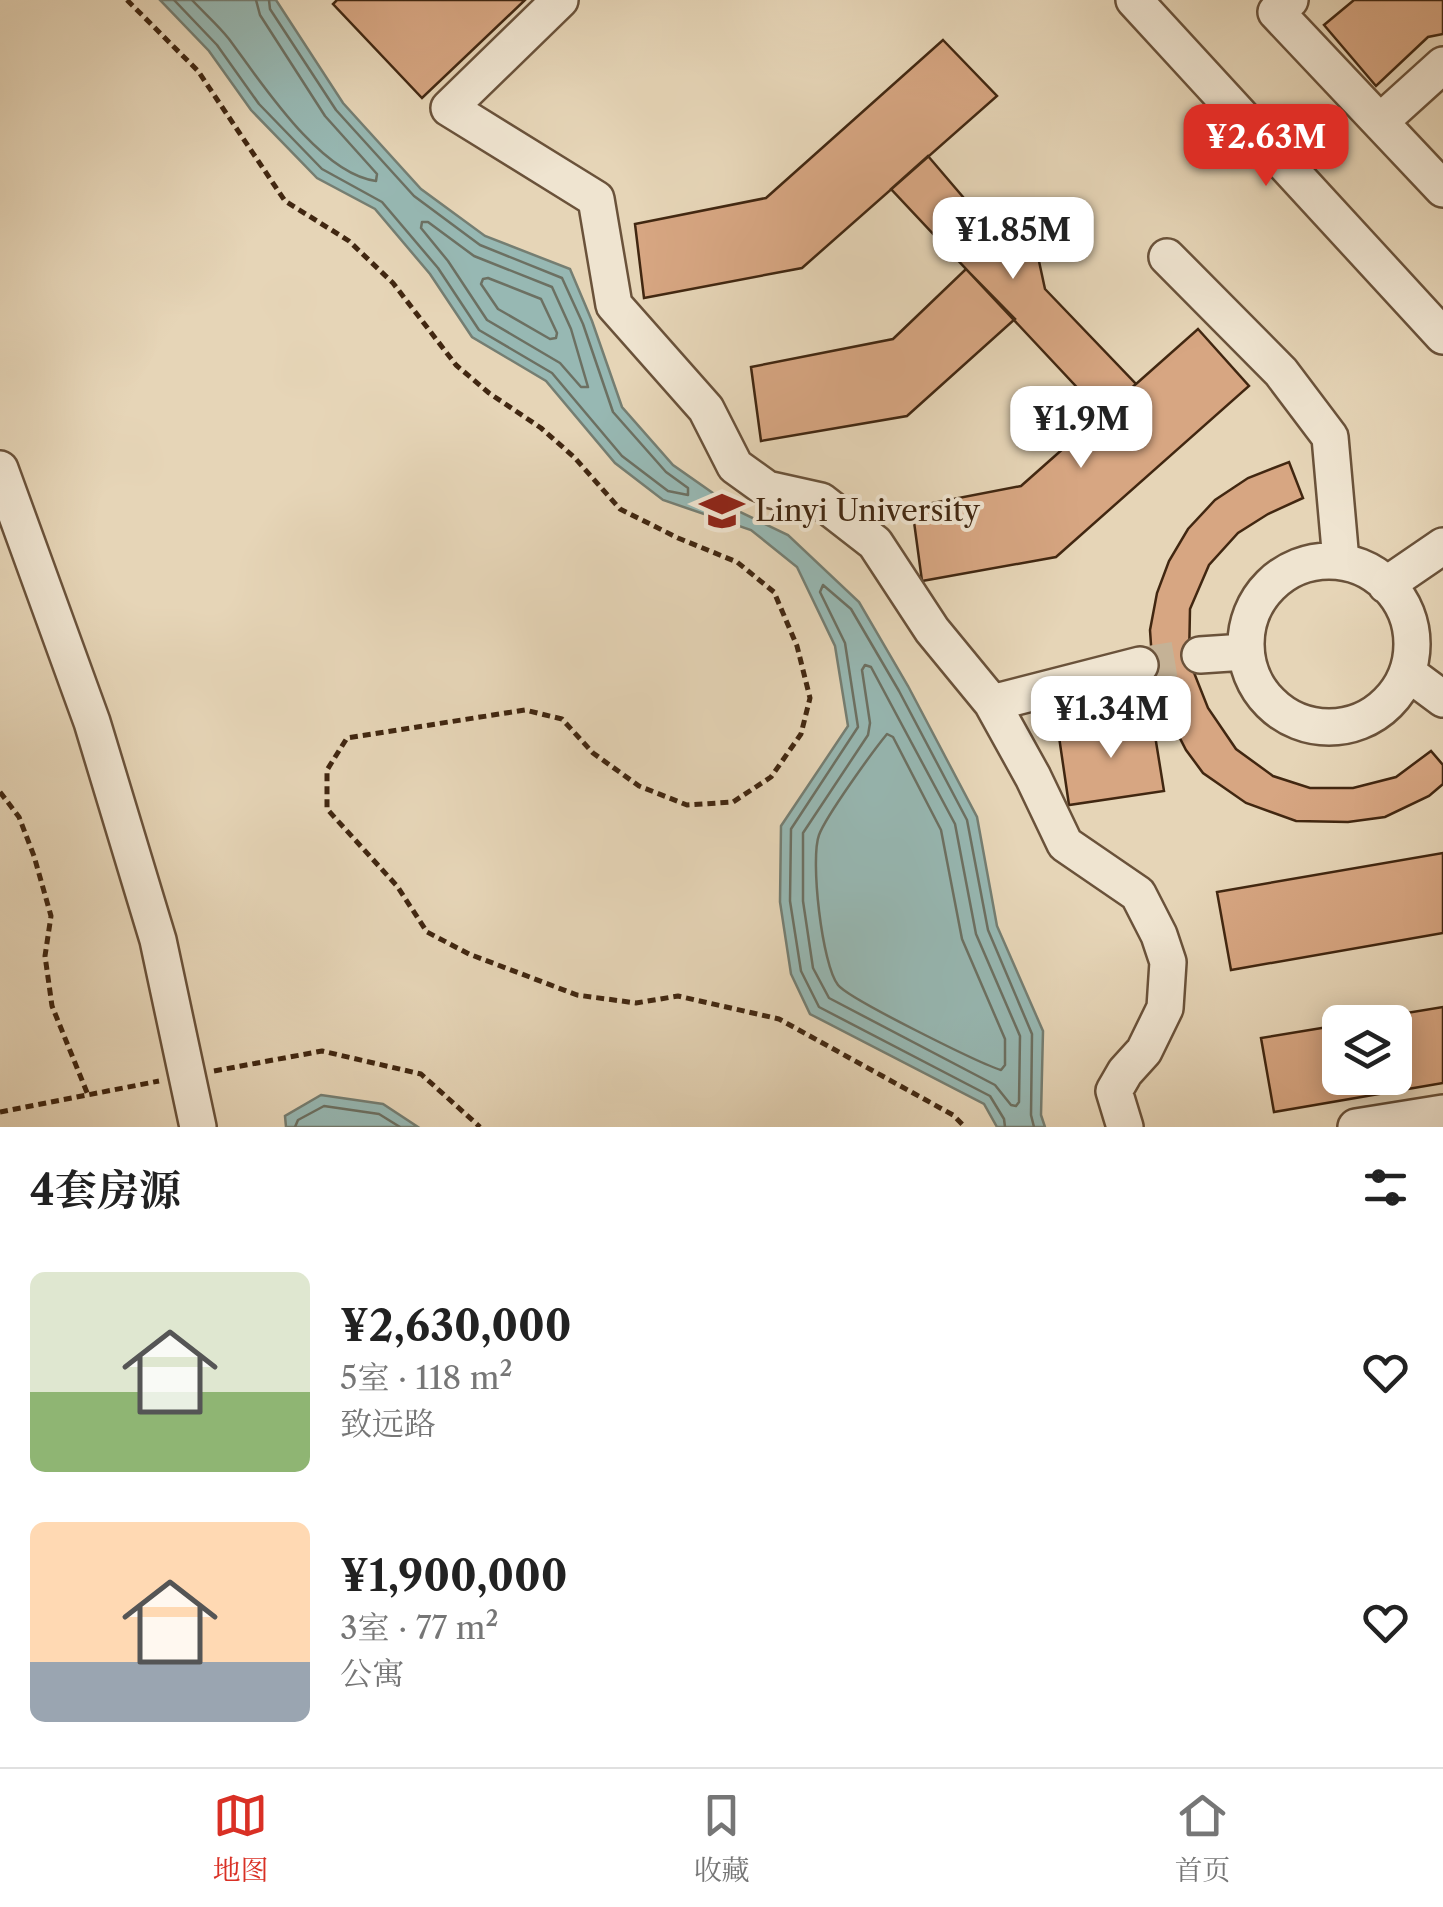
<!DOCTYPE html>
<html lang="zh">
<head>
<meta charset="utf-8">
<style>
	body { margin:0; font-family:"Libre Caslon Text","Noto Serif SC",serif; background:#f6f6f6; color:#222; height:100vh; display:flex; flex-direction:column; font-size:38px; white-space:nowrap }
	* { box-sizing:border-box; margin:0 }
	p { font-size:32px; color:#767676 }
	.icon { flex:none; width:55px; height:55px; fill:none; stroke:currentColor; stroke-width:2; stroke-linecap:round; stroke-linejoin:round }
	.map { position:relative; height:1127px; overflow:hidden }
	.drawer { display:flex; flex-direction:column; background:#fff; flex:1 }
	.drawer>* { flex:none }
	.controls { position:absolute; left:1322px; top:1005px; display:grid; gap:20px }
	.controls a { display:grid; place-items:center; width:90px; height:90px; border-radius:15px; background:#fff; box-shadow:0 5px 25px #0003; font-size:50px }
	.price { position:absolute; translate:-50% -85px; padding:0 22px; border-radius:20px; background:#fff; color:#222; font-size:32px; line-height:65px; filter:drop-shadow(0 2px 5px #0008) }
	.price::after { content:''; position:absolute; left:50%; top:60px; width:30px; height:22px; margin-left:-15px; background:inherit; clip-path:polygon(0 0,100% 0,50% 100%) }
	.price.current { background:#d93025; color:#fff }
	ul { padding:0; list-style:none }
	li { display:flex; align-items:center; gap:30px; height:250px; padding:0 30px }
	li span { display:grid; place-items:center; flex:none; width:280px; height:200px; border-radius:15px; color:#555 }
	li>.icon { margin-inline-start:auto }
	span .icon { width:120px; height:120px; fill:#fffc; stroke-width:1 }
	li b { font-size:42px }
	h2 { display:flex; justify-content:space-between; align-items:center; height:120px; padding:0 30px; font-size:42px }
	.tab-bar { display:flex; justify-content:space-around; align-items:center; height:140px; border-top:2px solid #e0e0e0; background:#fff; font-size:28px; color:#767676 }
	.tab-bar a { display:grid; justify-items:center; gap:5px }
	.tab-bar .current { color:#d93025 }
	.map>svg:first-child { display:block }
	.water { fill:#97b8b3; stroke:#757e72; stroke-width:2.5 }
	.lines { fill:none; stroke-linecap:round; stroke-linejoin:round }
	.shore { stroke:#6c7062; stroke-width:2.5 }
	.building { fill:#d7a682; stroke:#412711; stroke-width:2.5 }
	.minor-tunnel { stroke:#c5b296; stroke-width:35; stroke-dasharray:35 18; stroke-linecap:butt }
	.minor-casing { stroke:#6a523a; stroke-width:40 }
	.path { stroke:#412711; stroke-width:5; stroke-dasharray:8 5; stroke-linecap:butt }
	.minor { stroke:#efe4d0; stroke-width:35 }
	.labels { text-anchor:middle; stroke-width:8; stroke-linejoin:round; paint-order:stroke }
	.poi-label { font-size:30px; fill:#412711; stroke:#efe4d0; text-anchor:start }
</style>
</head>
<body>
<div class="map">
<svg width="1443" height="1127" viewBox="0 0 1443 1127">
	<rect width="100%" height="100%" fill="#e6d5b7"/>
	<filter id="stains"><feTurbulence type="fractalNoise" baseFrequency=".002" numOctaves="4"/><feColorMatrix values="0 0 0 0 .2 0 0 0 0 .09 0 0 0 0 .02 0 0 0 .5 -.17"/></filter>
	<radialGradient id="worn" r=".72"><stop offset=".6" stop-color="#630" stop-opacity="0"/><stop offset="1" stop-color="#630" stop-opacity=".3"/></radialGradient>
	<!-- water -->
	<path class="water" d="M160,0H276L343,103L421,189L485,236L570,269L592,321L622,407L673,465L740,512L788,535L859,602L908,686L977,817L997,926L1043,1031L1041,1115L1045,1127H997L984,1104L810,1014L791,974L780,902L781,826L848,726L835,646L797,567L751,530L663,500L615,463L546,381L472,337L430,274L375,209L317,178L251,110L209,51Z
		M321,1095L383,1104L418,1127H286L285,1116Z"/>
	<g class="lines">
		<!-- shore -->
		<path class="shore" d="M174,0L217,45L259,104L322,169L382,202L438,268L479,330L552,373L622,456L668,491L688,495V488L666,472L613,412L583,324L562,278L480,245L414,196L336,110L270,9L269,0
			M192,0C204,13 218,25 229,39C261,82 320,174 376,181L377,174L325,116L260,15L256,0
			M428,222L474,256L552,287L571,329L588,387H581L560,363L487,320L448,261L421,228L422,222Z
			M488,278L541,299L557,333L556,338L550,339L498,309L481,284L483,279Z
			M865,665L871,667L955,824L976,934L1020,1036L1019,1102L1016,1106L1011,1105L995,1085L829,998L813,968L803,901V833L868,735L870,723L862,670Z
			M887,734L893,737L941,830L962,939L1005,1039V1065L1001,1070C981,1064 849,999 838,985C822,965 810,859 819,835C826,816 873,751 887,734Z
			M295,1127L298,1120L324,1106L379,1114L400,1127
			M1005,1127L1004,1119L990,1096L819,1007L801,971L790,901L791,829L858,727L845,643L820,592L823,585L851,609L899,691L967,820L988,930L1032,1034L1031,1115L1034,1127"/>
	</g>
	<!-- building -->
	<path class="building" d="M337,0H525L422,98L333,4Z
		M1354,0H1443V34L1428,37L1376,86L1324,25Z
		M943,40L997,96L802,268L644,298L635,224L766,198Z
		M928,156L981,218L1020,236L1037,252L1045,289L1136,384L1102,414L891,189Z
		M966,269L1015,319L907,416L761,441L751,367L893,339Z
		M1198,329L1249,386L1056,557L922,581L912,507L1021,486Z
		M1289,462L1303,498L1268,514L1238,533L1209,565L1190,609L1189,660L1208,708L1236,749L1273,776L1310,788H1353L1396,777L1431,751L1443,765V784L1429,796L1385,817L1348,822L1296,821L1246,803L1203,773L1186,750L1165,709L1153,674L1150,630L1157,593L1169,561L1188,529L1215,500L1248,478Z
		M1152,717L1164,791L1069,805L1058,730Z
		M1443,853V933L1231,970L1217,892Z
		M1443,1007V1083L1274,1112L1261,1038L1340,1025V1078H1395V1022H1352Z"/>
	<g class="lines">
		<!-- minor-tunnel -->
		<path class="minor-tunnel" d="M1140,665L1200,655"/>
		<!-- minor casing -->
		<g class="minor-casing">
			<path id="minor" d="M560,0L449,108L596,199L614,305L706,409L735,466L767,489L821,501L875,543L932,630L992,703L1033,777L1065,844L1138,894L1159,935L1168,962L1165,1008L1144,1051L1125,1072L1114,1091L1125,1127
				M1134,0L1443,336
				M1290,0L1276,12L1443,189
				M1380,122L1443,65
				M1167,257L1281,372L1330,437L1341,561
				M0,469L92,722L158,940L198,1127
				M1246 644a83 83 0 1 1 166 0a83 83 0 1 1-166 0Z
				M1386,585L1443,546
				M1200,655L1245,652
				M1408,673L1443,699
				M992,703L1140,665
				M1356,1127L1443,1113"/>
		</g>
		<!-- path -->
		<path class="path" d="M127,0L198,71L285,201L349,241L393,283L456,365L489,393L541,428L574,457L620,509L678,538L737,562L774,592L797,646L810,698L801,734L771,777L733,802L687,805L639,786L593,753L562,719L525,710L347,738L327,770V809L397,886L427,932L469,954L577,995L636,1003L678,996L779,1019L953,1115L965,1127
			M0,792L19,817L34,856L51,916L45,956L52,1006L88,1095
			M214,1071L322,1051L421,1074L480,1127
			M0,1112L159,1081"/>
		<!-- minor -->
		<use href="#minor" class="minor"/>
	</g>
	<!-- icons -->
	<defs>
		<g id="university-bare" transform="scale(3.45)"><path d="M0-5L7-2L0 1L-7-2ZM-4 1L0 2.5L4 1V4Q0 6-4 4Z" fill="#8f2418" stroke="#efe4d0" stroke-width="2.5" paint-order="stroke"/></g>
	</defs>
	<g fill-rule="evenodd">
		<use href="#university-bare" x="722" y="511"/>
	</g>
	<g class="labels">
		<!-- poi labels -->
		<g class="poi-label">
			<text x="755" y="521">Linyi University</text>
		</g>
	</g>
	<rect width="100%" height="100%" filter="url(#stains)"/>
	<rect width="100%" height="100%" fill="url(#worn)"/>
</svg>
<div class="controls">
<a><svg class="icon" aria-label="layers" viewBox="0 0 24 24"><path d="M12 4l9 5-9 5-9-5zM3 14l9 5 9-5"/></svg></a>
</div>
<b class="price current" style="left:1266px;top:189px">¥2.63M</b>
<b class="price" style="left:1013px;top:282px">¥1.85M</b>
<b class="price" style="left:1081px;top:471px">¥1.9M</b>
<b class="price" style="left:1111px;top:761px">¥1.34M</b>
</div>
<section class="drawer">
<h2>4套房源<svg class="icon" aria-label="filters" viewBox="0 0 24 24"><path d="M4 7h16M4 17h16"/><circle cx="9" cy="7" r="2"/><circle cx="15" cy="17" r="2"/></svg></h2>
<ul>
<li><span style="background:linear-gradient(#dfe7d0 60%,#8fb573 0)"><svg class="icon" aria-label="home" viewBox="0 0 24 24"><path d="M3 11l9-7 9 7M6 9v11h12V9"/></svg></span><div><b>¥2,630,000</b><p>5室 · 118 m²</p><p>致远路</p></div><svg class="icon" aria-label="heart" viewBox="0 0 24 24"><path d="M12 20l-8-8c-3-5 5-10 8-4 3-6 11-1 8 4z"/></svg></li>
<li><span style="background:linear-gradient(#ffd9b3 70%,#9aa5b1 0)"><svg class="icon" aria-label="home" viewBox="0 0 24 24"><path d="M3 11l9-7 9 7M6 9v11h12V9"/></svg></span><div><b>¥1,900,000</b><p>3室 · 77 m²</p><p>公寓</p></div><svg class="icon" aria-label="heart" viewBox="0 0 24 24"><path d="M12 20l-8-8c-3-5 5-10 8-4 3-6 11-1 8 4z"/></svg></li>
</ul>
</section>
<nav class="tab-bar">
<a class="current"><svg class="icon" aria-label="map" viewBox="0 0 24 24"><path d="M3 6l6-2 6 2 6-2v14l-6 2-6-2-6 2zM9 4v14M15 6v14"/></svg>地图</a>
<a><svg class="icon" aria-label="saved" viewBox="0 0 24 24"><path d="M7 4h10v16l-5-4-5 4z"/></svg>收藏</a>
<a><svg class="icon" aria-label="home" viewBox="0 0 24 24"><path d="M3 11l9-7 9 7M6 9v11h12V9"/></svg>首页</a>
</nav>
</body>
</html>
